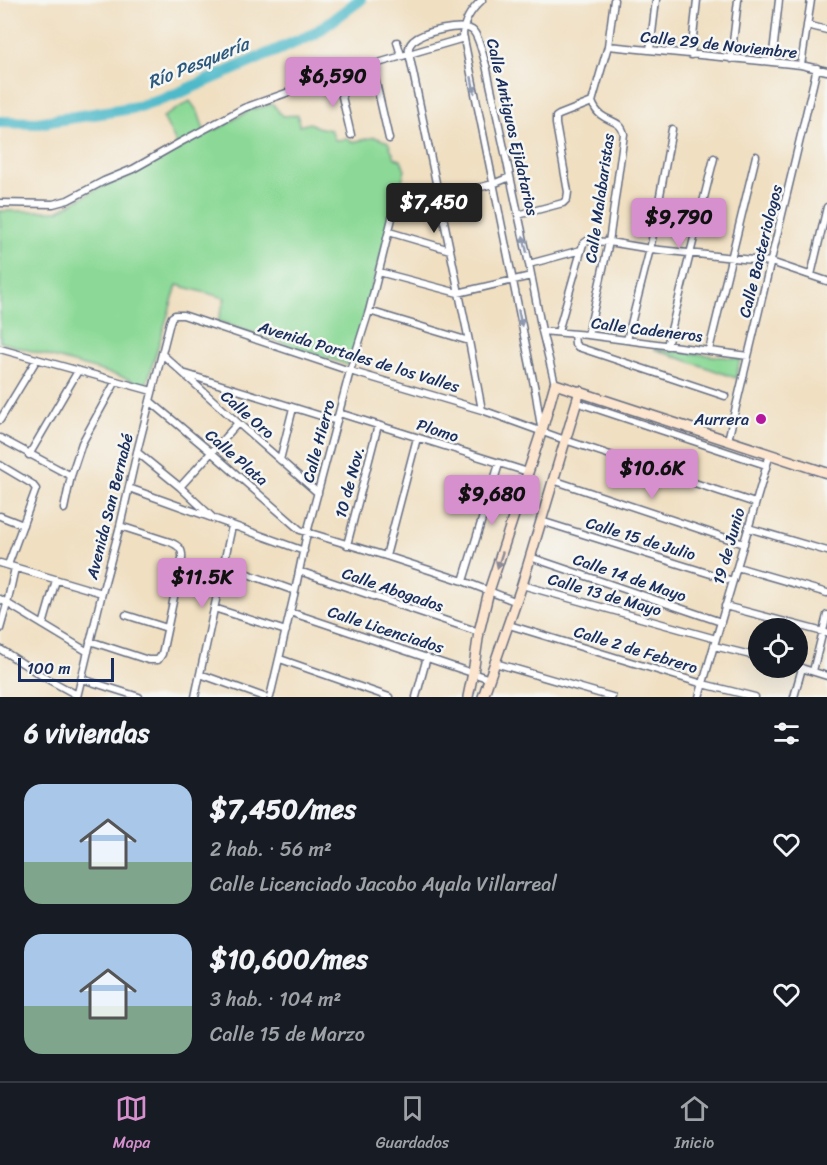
<!DOCTYPE html>
<html lang="es">
<head>
<meta charset="utf-8">
<style>
	body { margin:0; font-family:Sriracha,sans-serif; background:#242831; color:#f1f3f6; height:100vh; display:flex; flex-direction:column; font-size:22px; white-space:nowrap }
	* { box-sizing:border-box; margin:0 }
	p { font-size:20px; color:#9ea1a6 }
	.icon { flex:none; width:33px; height:33px; fill:none; stroke:currentColor; stroke-width:2; stroke-linecap:round; stroke-linejoin:round }
	.map { position:relative; height:697px; overflow:hidden }
	.sheet { display:flex; flex-direction:column; background:#171b24; flex:1 }
	.sheet>* { flex:none }
	.fabs { position:absolute; left:748px; top:618px; display:grid; gap:12px }
	.fabs a { display:grid; place-items:center; width:60px; height:60px; border-radius:50%; background:#171b24; box-shadow:0 6px 24px #0002; font-size:30px }
	.scale { position:absolute; left:18px; bottom:15px; width:96px; box-sizing:border-box; padding-left:6px; border:3px solid #1b2f5e; border-top:0; font-size:16px; line-height:21px; white-space:nowrap; color:#1b2f5e; -webkit-text-stroke:4px #f6f6f2; paint-order:stroke }
	.price { position:absolute; translate:-50% -51px; padding:0 14px; border-radius:6px; background:#d690ce; color:#111; font-size:20px; line-height:39px; filter:drop-shadow(0 2px 3px #0008) }
	.price::after { content:''; position:absolute; left:50%; top:36px; width:18px; height:14px; margin-left:-9px; background:inherit; clip-path:polygon(0 0,100% 0,50% 100%) }
	.price.on { background:#222; color:#fff }
	ul { padding:0; list-style:none }
	li { display:flex; align-items:center; gap:18px; height:150px; padding:0 24px }
	li span { display:grid; place-items:center; flex:none; width:168px; height:120px; border-radius:18px; color:#555 }
	li>.icon { margin-inline-start:auto }
	span .icon { width:72px; height:72px; fill:#fffc; stroke-width:1 }
	li b { font-size:26px }
	h2 { display:flex; justify-content:space-between; align-items:center; height:72px; padding:0 24px; font-size:26px }
	.menu { display:flex; justify-content:space-around; align-items:center; height:84px; border-top:2px solid #363941; background:#171b24; font-size:16px; color:#9ea1a6 }
	.menu a { display:grid; justify-items:center; gap:3px }
	.menu .on { color:#d690ce }
	.map>svg:first-child { display:block }
	.green { fill:#8cd997; stroke:#54847a; stroke-width:1.5 }
	.lines { fill:none; stroke-linecap:round; stroke-linejoin:round }
	.river { stroke:#4db9c9; stroke-width:12 }
	.street-casing { stroke:#666d81; stroke-width:9 }
	.secondary-casing { stroke:#666d81; stroke-width:12 }
	.street { stroke:#fff; stroke-width:6 }
	.secondary { stroke:#fce5cf; stroke-width:9 }
	.oneway { fill:#8d97ae }
	.oneway2 { fill:#8c8a96 }
	.poi-dot { fill:#b5179e; stroke:#f6f6f2; stroke-width:2 }
	.labels { text-anchor:middle; stroke-width:5; stroke-linejoin:round; paint-order:stroke }
	.street-label { font-size:16px; fill:#1b2f5e; stroke:#f6f6f2 }
	.poi-label { font-size:16px; fill:#1b2f5e; stroke:#f6f6f2; text-anchor:end }
	.water-label { font-size:18px; font-style:italic; fill:#2a587e; stroke:#f6f6f2 }
</style>
</head>
<body>
<div class="map">
<svg width="827" height="697" viewBox="0 0 827 697">
	<rect width="100%" height="100%" fill="#f6f6f2"/>
	<filter id="ink" filterUnits="userSpaceOnUse"><feTurbulence type="fractalNoise" baseFrequency=".0167" numOctaves="2"/><feDisplacementMap in="SourceGraphic" scale="12" xChannelSelector="R" yChannelSelector="G"/><feConvolveMatrix kernelMatrix="1 2 1 2 8 2 1 2 1" color-interpolation-filters="sRGB"/></filter>
	<filter id="wash" filterUnits="userSpaceOnUse"><feTurbulence type="fractalNoise" baseFrequency=".008" numOctaves="4" result="noise"/><feDisplacementMap in="SourceGraphic" scale="24" xChannelSelector="R" yChannelSelector="G"/><feGaussianBlur stdDeviation="1.35" result="paint"/><feColorMatrix in="noise" values="0 0 0 0 0 0 0 0 0 0 0 0 0 0 0 0 0 1.4 0 .05"/><feComposite in="paint" operator="in"/></filter>
	<g filter="url(#wash)">
		<rect width="100%" height="100%" fill="#f0dfc1"/>
		<!-- green -->
		<path class="green" d="M190,101L198,112L205,133L218,129L250,110L273,104L282,116L298,115L299,126L310,123L317,127L331,130L335,140L348,139L353,142L375,137L388,142L395,158L401,160L405,170L356,344L348,365L218,321L225,298L177,285L146,386L126,378L0,342V211H58L97,189L125,178L179,149L163,117Z
			M654,349L740,359L736,378Z"/>
		<g class="lines">
			<!-- river -->
			<path class="river" d="M0,122L37,123L138,107L174,95L314,34L360,0"/>
		</g>
	</g>
	<g filter="url(#ink)">
		<g class="lines">
			<!-- street casing -->
			<g class="street-casing">
				<path id="street" d="M482,0C472,9 464,21 463,34L536,395L541,427
					M807,25L827,30
					M397,42L401,55
					M608,46L772,62L801,65L827,71
					M650,50L656,0
					M691,55L697,0
					M731,59L738,0
					M772,62L779,0
					M372,65L389,139
					M801,65L811,0
					M337,75L351,135
					M0,203L53,204L68,200L104,181L133,169L179,143L244,108L337,75L464,38
					M518,215L563,203L567,199L568,192L556,124V117L559,115L592,102
					M389,232L450,250
					M529,264L581,250
					M379,272L458,293L531,276
					M811,275L827,207
					M369,311L469,341
					M542,331L588,335L748,356
					M558,332L583,244L587,241L609,242L651,249L771,262L827,281
					M574,334L575,344L578,347L725,396
					M588,335L609,242L624,134C621,121 610,122 601,115C597,112 594,107 592,102L608,46L614,0
					M627,340L651,245L672,129
					M667,346L714,158
					M0,349L152,391
					M709,350L756,156
					M162,354L238,423L318,493
					M186,374L337,421
					M150,401L212,453L300,530L386,556L463,581L517,602
					M576,402L766,465
					M482,410L469,341L409,53C408,48 409,45 413,41C423,32 461,23 472,30C479,35 483,57 486,65L529,264L542,331L555,384
					M339,413L528,472
					M0,420L37,359
					M0,438L71,476
					M728,440L817,68
					M137,452L180,487L212,517
					M29,455L78,371
					M280,460L293,408
					M0,465L32,484L36,489L8,565
					M553,480L744,544
					M180,487L238,423
					M129,488L304,551
					M64,509L71,476L82,443L116,381
					M0,516L23,525
					M541,521L733,581
					M748,528L827,551
					M347,545L378,425
					M386,556L417,438
					M530,557L721,622
					M0,563L102,593
					M223,565L295,591
					M737,567L827,593
					M299,571L479,632
					M463,581L499,464
					M522,585L716,639
					M0,599L88,652
					M725,606L827,633
					M214,608L286,631
					M290,612L490,679
					M126,615L167,628
					M43,625L56,580
					M509,625L703,684L755,697
					M0,629L7,604L15,568
					M90,641L148,660H158L162,654L182,559C183,549 179,546 170,542L120,526
					M714,646L759,657
					M0,649L44,677L77,695
					M280,659L389,697
					M495,663L612,697
					M798,667L827,676
					M813,671L827,615
					M200,674L264,697
					M82,679L139,697
					M77,697L102,593L120,526L137,452L170,322L172,317L175,315H183L350,371L482,410L565,440L755,503
					M195,697L232,526
					M270,697L295,591L307,533L350,371L369,311L398,194L439,199L446,196L493,184L510,177
					M416,697L427,657
					M699,697L770,454
					M794,697L802,668"/>
			</g>
			<!-- secondary casing -->
			<g class="secondary-casing">
				<path id="secondary" d="M468,697L473,673L479,632L489,591L542,430L555,384L827,473
					M483,697L522,585L580,391"/>
			</g>
			<!-- street -->
			<use href="#street" class="street"/>
			<!-- secondary -->
			<use href="#secondary" class="secondary"/>
		</g>
		<!-- one-way arrows -->
		<defs><path id="oneway-solid" d="M-6-.8H1V-3.2L6.5 0L1 3.2V.8H-6Z" transform="scale(1.5)"/></defs>
		<g class="oneway">
			<use href="#oneway-solid" transform="translate(473 85) rotate(79)"/>
			<use href="#oneway-solid" transform="translate(525 244) rotate(-103)"/>
			<use href="#oneway-solid" transform="translate(520 318) rotate(78)"/>
		</g>
		<use class="oneway2" href="#oneway-solid" transform="translate(500 560) rotate(108)"/>
	</g>
	<!-- markers -->
	<circle class="poi-dot" cx="761" cy="419" r="6"/>
	<g class="labels">
		<!-- street labels -->
		<g class="street-label">
			<text transform="translate(719 44) rotate(6)" y="6">Calle 29 de Noviembre</text>
			<text transform="translate(513 127) rotate(77)" y="6">Calle Antiguos Ejidatarios</text>
			<text transform="translate(599 198) rotate(-82)" y="6">Calle Malabaristas</text>
			<text transform="translate(760 251) rotate(-76)" y="6">Calle Bacteriologos</text>
			<text transform="translate(647 329) rotate(7)" y="6">Calle Cadeneros</text>
			<text transform="translate(359 356) rotate(17)" y="6">Avenida Portales de los Valles</text>
			<text transform="translate(248 414) rotate(41)" y="6">Calle Oro</text>
			<text transform="translate(438 430) rotate(18)" y="6">Plomo</text>
			<text transform="translate(318 441) rotate(-75)" y="6">Calle Hierro</text>
			<text transform="translate(237 457) rotate(41)" y="6">Calle Plata</text>
			<text transform="translate(349 482) rotate(-75)" y="6">10 de Nov.</text>
			<text transform="translate(109 506) rotate(-76)" y="6">Avenida San Bernabé</text>
			<text transform="translate(641 538) rotate(17)" y="6">Calle 15 de Julio</text>
			<text transform="translate(728 546) rotate(-74)" y="6">19 de Junio</text>
			<text transform="translate(630 577) rotate(19)" y="6">Calle 14 de Mayo</text>
			<text transform="translate(393 589) rotate(19)" y="6">Calle Abogados</text>
			<text transform="translate(605 594) rotate(16)" y="6">Calle 13 de Mayo</text>
			<text transform="translate(386 629) rotate(18)" y="6">Calle Licenciados</text>
			<text transform="translate(636 649) rotate(17)" y="6">Calle 2 de Febrero</text>
		</g>
		<!-- poi labels -->
		<g class="poi-label">
			<text x="749" y="425">Aurrera</text>
		</g>
		<!-- water labels -->
		<g class="water-label">
			<text transform="translate(198 63) rotate(-22)" y="6">Río Pesquería</text>
		</g>
	</g>
</svg>
<div class="fabs">
<a><svg class="icon" aria-label="locate" viewBox="0 0 24 24"><circle cx="12" cy="12" r="6"/><path d="M12 2v4M12 18v4M2 12h4M18 12h4"/></svg></a>
</div>
<div class="scale">100 m</div>
<b class="price" style="left:333px;top:108px">$6,590</b>
<b class="price on" style="left:434px;top:234px">$7,450</b>
<b class="price" style="left:679px;top:249px">$9,790</b>
<b class="price" style="left:652px;top:500px">$10.6K</b>
<b class="price" style="left:492px;top:526px">$9,680</b>
<b class="price" style="left:202px;top:609px">$11.5K</b>
</div>
<section class="sheet">
<h2>6 viviendas<svg class="icon" aria-label="filters" viewBox="0 0 24 24"><path d="M4 7h16M4 17h16"/><circle cx="9" cy="7" r="2"/><circle cx="15" cy="17" r="2"/></svg></h2>
<ul>
<li><span style="background:linear-gradient(#a9c7e8 65%,#7fa58c 0)"><svg class="icon" aria-label="home" viewBox="0 0 24 24"><path d="M3 11l9-7 9 7M6 9v11h12V9"/></svg></span><div><b>$7,450/mes</b><p>2 hab. · 56 m²</p><p>Calle Licenciado Jacobo Ayala Villarreal</p></div><svg class="icon" aria-label="heart" viewBox="0 0 24 24"><path d="M12 20l-8-8c-3-5 5-10 8-4 3-6 11-1 8 4z"/></svg></li>
<li><span style="background:linear-gradient(#a9c7e8 60%,#7fa58c 0)"><svg class="icon" aria-label="home" viewBox="0 0 24 24"><path d="M3 11l9-7 9 7M6 9v11h12V9"/></svg></span><div><b>$10,600/mes</b><p>3 hab. · 104 m²</p><p>Calle 15 de Marzo</p></div><svg class="icon" aria-label="heart" viewBox="0 0 24 24"><path d="M12 20l-8-8c-3-5 5-10 8-4 3-6 11-1 8 4z"/></svg></li>
</ul>
</section>
<nav class="menu">
<a class="on"><svg class="icon" aria-label="map" viewBox="0 0 24 24"><path d="M3 6l6-2 6 2 6-2v14l-6 2-6-2-6 2zM9 4v14M15 6v14"/></svg>Mapa</a>
<a><svg class="icon" aria-label="saved" viewBox="0 0 24 24"><path d="M7 4h10v16l-5-4-5 4z"/></svg>Guardados</a>
<a><svg class="icon" aria-label="home" viewBox="0 0 24 24"><path d="M3 11l9-7 9 7M6 9v11h12V9"/></svg>Inicio</a>
</nav>
</body>
</html>
